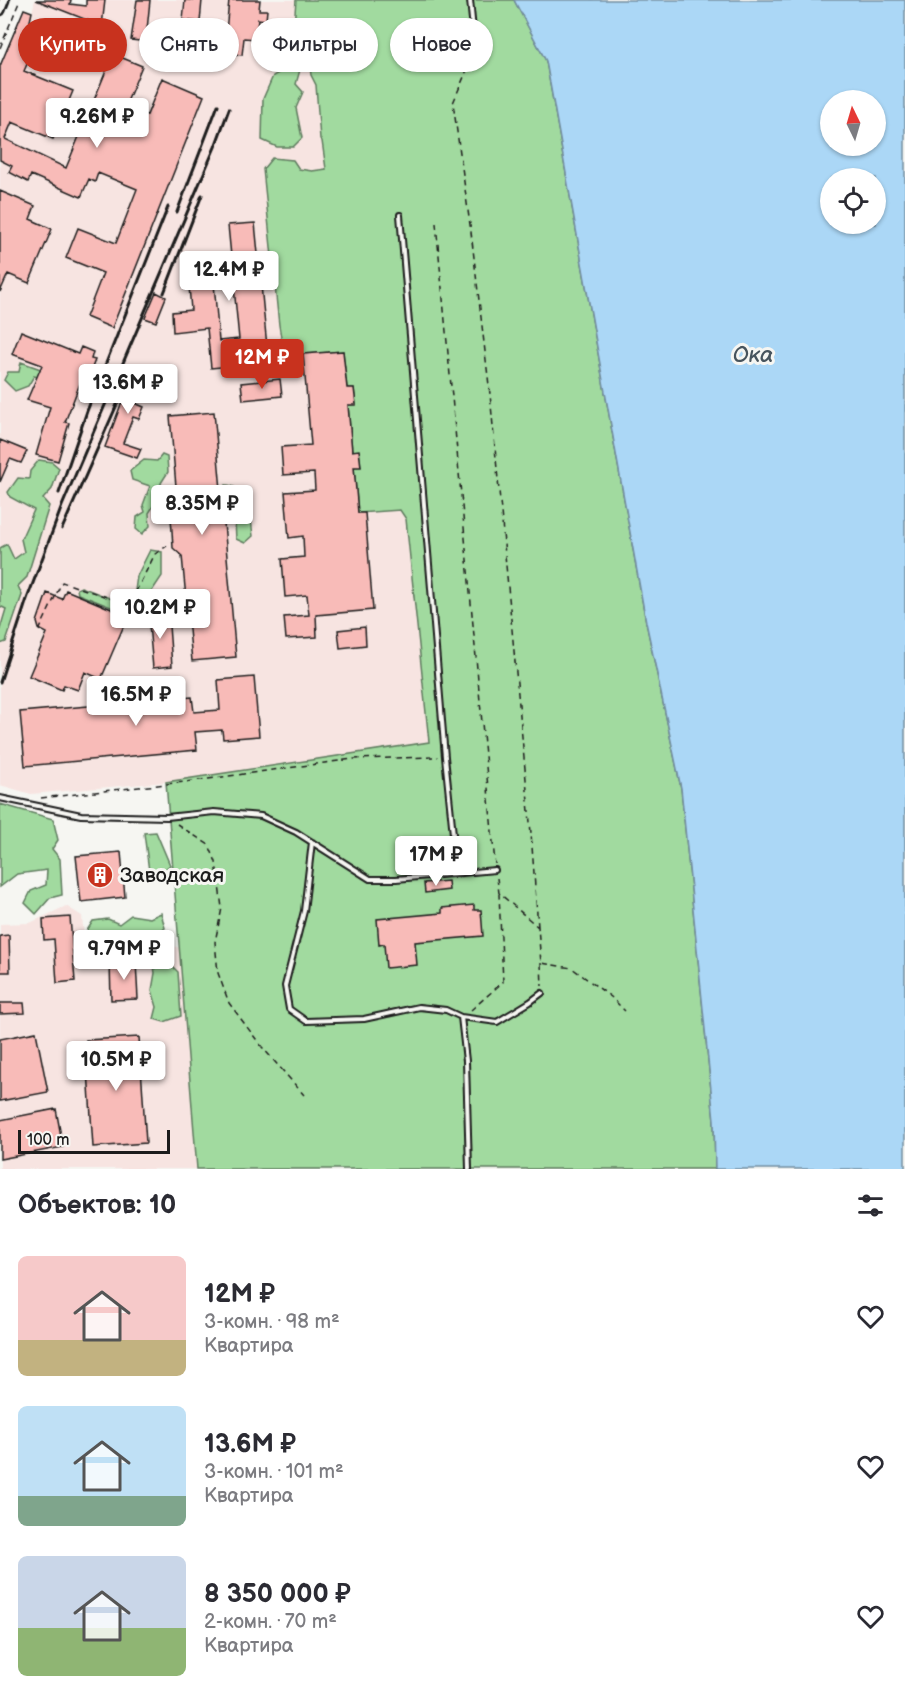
<!DOCTYPE html>
<html lang="ru">
<head>
<meta charset="utf-8">
<style>
	body { margin:0; font-family:"Balsamiq Sans",sans-serif; background:#f2f2f3; color:#2b2b33; height:100vh; display:flex; flex-direction:column; font-size:22px; white-space:nowrap }
	* { box-sizing:border-box; margin:0 }
	p { font-size:20px; color:#7c7c81 }
	.icon { flex:none; width:33px; height:33px; fill:none; stroke:currentColor; stroke-width:2; stroke-linecap:round; stroke-linejoin:round }
	.map { position:relative; height:1169px; overflow:hidden }
	.panel { display:flex; flex-direction:column; background:#fff; flex:1 }
	.panel>* { flex:none }
	.hud { position:absolute; left:18px; top:18px; width:600px; height:54px; display:flex; gap:12px }
	.needle { width:39px; rotate:355deg }
	.buttons { position:absolute; left:820px; top:90px; display:grid; gap:12px }
	.buttons a { display:grid; place-items:center; width:66px; height:66px; border-radius:50%; background:#fff; box-shadow:0 2px 4px #0004; font-size:30px }
	.scale { position:absolute; left:18px; bottom:15px; width:152px; box-sizing:border-box; padding-left:6px; border:3px solid #1c1c1c; border-top:0; font-size:16px; line-height:21px; white-space:nowrap; color:#1c1c1c; -webkit-text-stroke:4px #f6f6f2; paint-order:stroke }
	.price { position:absolute; translate:-50% -51px; padding:0 14px; border-radius:6px; background:#fff; color:#222; font-size:20px; line-height:39px; filter:drop-shadow(0 2px 3px #0008) }
	.price::after { content:''; position:absolute; left:50%; top:36px; width:18px; height:14px; margin-left:-9px; background:inherit; clip-path:polygon(0 0,100% 0,50% 100%) }
	.price.current { background:#c8321e; color:#fff }
	ul { padding:0; list-style:none }
	li { display:flex; align-items:center; gap:18px; height:150px; padding:0 18px }
	li span { display:grid; place-items:center; flex:none; width:168px; height:120px; border-radius:9px; color:#555 }
	li>.icon { margin-inline-start:auto }
	span .icon { width:72px; height:72px; fill:#fffc; stroke-width:1 }
	li b { font-size:26px }
	h2 { display:flex; justify-content:space-between; align-items:center; height:72px; padding:0 18px; font-size:26px }
	.chip { padding:0 21px; border-radius:27px; background:#fff; box-shadow:0 2px 4px #0004; font-size:21px; line-height:54px }
	.chip.current { background:#c8321e; color:#fff }
	.map>svg:first-child { display:block }
	.built { fill:#f7e4e1 }
	.green { fill:#a1da9f; stroke:#5e7b5e; stroke-width:1.5 }
	.water { fill:#abd7f6; stroke:#728c9f; stroke-width:1.5; fill-rule:evenodd }
	.building { fill:#f8bbb8; stroke:#1c1c1c; stroke-width:1.5 }
	.lines { fill:none; stroke-linecap:round; stroke-linejoin:round }
	.lane-casing { stroke:#1c1c1c; stroke-width:8 }
	.street-casing { stroke:#1c1c1c; stroke-width:13 }
	.path { stroke:#1c1c1c; stroke-width:1.5; stroke-dasharray:6 4.5; stroke-linecap:butt }
	.lane { stroke:#f6f6f2; stroke-width:4 }
	.street { stroke:#f6f6f2; stroke-width:8 }
	.rail { stroke:#1c1c1c; stroke-width:3 }
	.labels { text-anchor:middle; stroke-width:6; stroke-linejoin:round; paint-order:stroke }
	.poi-label { font-size:21px; fill:#1c1c1c; stroke:#f6f6f2; text-anchor:start }
	.water-label { font-size:22px; font-style:italic; fill:#47545d; stroke:#f6f6f2 }
</style>
</head>
<body>
<div class="map">
<svg width="905" height="1169" viewBox="0 0 905 1169">
	<rect width="100%" height="100%" fill="#f6f6f2"/>
	<filter id="ink" filterUnits="userSpaceOnUse"><feTurbulence type="fractalNoise" baseFrequency=".0167" numOctaves="2"/><feDisplacementMap in="SourceGraphic" scale="12" xChannelSelector="R" yChannelSelector="G"/><feConvolveMatrix kernelMatrix="1 2 1 2 8 2 1 2 1" color-interpolation-filters="sRGB"/></filter>
	<g filter="url(#ink)">
		<!-- built -->
		<path class="built" d="M35,0L102,25L105,0H296L293,49L313,53L326,169L266,176L284,356L343,351L347,388H354L356,405L353,451L359,450L361,467L358,513L400,510L406,519L429,742L166,782L31,794L0,785V285L3,286L35,206L0,191V64L24,9L32,12Z
			M66,906L82,916L85,946L160,941L179,948L197,1169H0V924L30,923Z"/>
		<!-- green -->
		<path class="green" d="M296,0H514L546,61L646,622L681,788L714,1120L715,1169H197L166,782L429,742L406,519L400,510L358,513L354,467L361,466L359,451H352L348,405L356,404L354,388H347L343,351L284,356L279,325L263,169L272,158L293,160L299,169L312,171L326,169L322,141L320,139L316,85L311,75L309,60L303,59L296,84L303,92L296,108L302,138L293,147H277L262,140L263,99L273,76L280,72L292,52Z
			M21,362L60,376L56,383L34,376L28,386L15,391L4,380L8,372H19Z
			M162,455L167,457L168,472L161,483L162,492L149,513L150,526L142,534L136,529L137,517L145,512L143,505L150,486L132,480L130,471L144,460L157,461Z
			M39,460L52,462L59,468L52,489L43,499L49,506L27,577L18,586L22,595L6,642L0,644V629L6,609L0,606V548L7,544L14,559L24,552L21,539L34,510L10,497L8,492L18,478L29,479L30,471Z
			M226,485C252,488 250,516 253,536L245,543L236,539L234,503L226,496Z
			M150,550L162,552V576L144,603L134,598L137,576Z
			M81,587L125,604V609L121,611L78,594L77,589Z
			M0,804L53,819L58,840L52,849L60,859L62,895L50,898L36,914L25,903L31,891L46,885L47,870L17,874L0,887Z
			M156,832L170,865L158,875L149,871L144,833Z
			M161,913L165,928L159,933L143,932L137,939L124,936L97,942L86,932L93,921L108,919L119,924L131,915L150,918Z
			M156,939L168,949L171,965L178,972L181,1016L164,1022L154,1019L157,1007L152,990L155,973L151,945Z"/>
		<!-- water -->
		<path class="water" d="M514,0H905V1169H715L714,1120L681,788L646,622L546,61ZM831,100H876V146H831ZM831,178H876V224H831Z"/>
		<!-- building -->
		<path class="building" d="M36,0H71L70,4L86,6V0H105L102,26Z
			M137,0H150L147,30H150L149,42L131,40Z
			M185,0H202L200,22L183,20Z
			M229,0H260L259,10H267L266,20L258,19L256,39L244,38L242,55L224,53Z
			M24,9L32,12L30,21L94,48L84,72L49,57L55,43L39,37L24,71L73,91L53,139L12,122L5,139L66,168L113,54L142,66L119,121L138,128L143,114L147,115L162,78L204,96L112,328L86,317L103,273L66,258L78,228L116,243L137,189L98,173L95,182L89,179L81,197L31,175L28,182L9,172L12,166L0,160V66Z
			M0,191L35,206L30,219L52,229L29,283L8,274L0,292Z
			M255,223L268,357L241,360V365L211,368L207,328L173,332L172,312L191,310L187,262L212,260L219,341L239,339L228,225Z
			M156,292L166,297L156,322L145,318Z
			M21,331L78,354L81,347L93,352L91,359L95,360L86,383L81,381L65,422L69,423L58,461L36,455L50,407L27,400L42,365L12,354Z
			M343,351L347,388H354L356,405H348L352,451L359,450L361,467H354L358,513H365L373,610L316,615L317,637L286,639L284,617L309,615L307,595L285,597L282,559L304,557L303,536L289,538L285,492L315,490L314,473L283,475L281,447L311,445L303,354Z
			M135,367L149,371L137,404L144,407L139,419L133,417L123,443L141,449L137,458L105,447Z
			M280,379L282,396L243,400L241,383Z
			M214,412L236,657L192,661L182,556L173,548L172,531L171,518L178,510L170,416Z
			M0,440L27,451L21,463L10,459L0,482Z
			M66,590L128,616L101,679L85,672L78,690L64,685L62,690L29,676L47,633L39,629L37,622L47,593L62,599Z
			M168,612L172,666L153,668L148,614Z
			M365,627L366,645L340,648L338,630Z
			M254,677L259,736L223,739L222,730L195,732L197,750L25,766L20,712L192,697L194,712L220,710L218,680Z
			M121,852L125,897L81,902L76,856Z
			M448,881L449,890L425,893L424,883Z
			M474,905V910H481L483,936L415,942L417,965L386,968L384,944L379,945L377,919L442,913V908Z
			M70,917L75,981L57,983L54,939L44,940L43,919Z
			M9,935L10,972H0V936Z
			M136,962L138,999L111,1000L110,963Z
			M0,1003H24L25,1013L0,1014Z
			M36,1032L48,1092L0,1101V1039Z
			M139,1037L146,1143L93,1147L86,1040Z
			M56,1109L63,1147L0,1159V1120Z"/>
		<g class="lines">
			<!-- lane casing -->
			<g class="lane-casing">
				<path id="lane" d="M470,0L475,50
					M400,215L445,757L457,873
					M0,798L81,815L167,817L214,812L261,816L296,832L370,879H396L495,870
					M312,842L304,911L285,986L289,1009L306,1021L364,1019L419,1007L446,1010L461,1017L466,1061L469,1169
					M461,1017L497,1022L530,1002L542,993"/>
			</g>
			<!-- street casing -->
			<g class="street-casing">
				<path id="street" d="M0,10L4,0"/>
			</g>
			<!-- path -->
			<path class="path" d="M0,48L20,0
				M472,58L453,103L471,232L490,394L531,833L538,927
				M436,223L495,864
				M39,631L62,582L119,601H131L155,554L167,546
				M41,798L193,781L353,759L438,757
				M177,824L209,845L216,862L222,908L215,942L218,973L229,1003L262,1047L304,1095
				M497,878L499,893L538,927L541,963L572,968L611,997L625,1011
				M541,963L542,986
				M471,1010L503,982L499,894"/>
			<!-- lane -->
			<use href="#lane" class="lane"/>
			<!-- street -->
			<use href="#street" class="street"/>
			<!-- rail -->
			<path class="rail" d="M177,212L218,105
				M164,293L202,195
				M59,493L87,411L168,207
				M62,529L119,400
				M0,682L27,599L62,506L215,147L229,109"/>
		</g>
	</g>
	<!-- icons -->
	<defs>
		<g id="building-disc" transform="scale(1.35)"><circle r="9.5" fill="#c8321e" stroke="#f6f6f2"/><path d="M-4-6H4V6H1V3H-1V6H-4ZM-2.5-4.3h1.7v1.8h-1.7ZM.8-4.3h1.7v1.8H.8ZM-2.5-1h1.7V.8h-1.7ZM.8-1h1.7V.8H.8Z" fill="#fff"/></g>
	</defs>
	<g fill-rule="evenodd">
		<use href="#building-disc" x="100" y="875"/>
	</g>
	<g class="labels">
		<!-- poi labels -->
		<g class="poi-label">
			<text x="120" y="882">Заводская</text>
		</g>
		<!-- water labels -->
		<g class="water-label">
			<text x="753" y="362">Ока</text>
		</g>
	</g>
</svg>
<div class="buttons">
<a><svg class="needle" viewBox="-14 -14 28 28"><path d="M0-13l5 13h-10z" fill="#e53935"/><path d="M0 13l5-13h-10z" fill="#7c7c81"/></svg></a>
<a><svg class="icon" aria-label="locate" viewBox="0 0 24 24"><circle cx="12" cy="12" r="6"/><path d="M12 2v4M12 18v4M2 12h4M18 12h4"/></svg></a>
</div>
<div class="scale">100 m</div>
<b class="price" style="left:97px;top:149px">9.26M ₽</b>
<b class="price" style="left:229px;top:302px">12.4M ₽</b>
<b class="price current" style="left:262px;top:390px">12M ₽</b>
<b class="price" style="left:128px;top:415px">13.6M ₽</b>
<b class="price" style="left:202px;top:536px">8.35M ₽</b>
<b class="price" style="left:160px;top:640px">10.2M ₽</b>
<b class="price" style="left:136px;top:727px">16.5M ₽</b>
<b class="price" style="left:436px;top:887px">17M ₽</b>
<b class="price" style="left:124px;top:981px">9.79M ₽</b>
<b class="price" style="left:116px;top:1092px">10.5M ₽</b>
<div class="hud">
<a class="chip current">Купить</a>
<a class="chip">Снять</a>
<a class="chip">Фильтры</a>
<a class="chip">Новое</a>
</div>
</div>
<section class="panel">
<h2>Объектов: 10<svg class="icon" aria-label="filters" viewBox="0 0 24 24"><path d="M4 7h16M4 17h16"/><circle cx="9" cy="7" r="2"/><circle cx="15" cy="17" r="2"/></svg></h2>
<ul>
<li><span style="background:linear-gradient(#f6c9c9 70%,#c2b280 0)"><svg class="icon" aria-label="home" viewBox="0 0 24 24"><path d="M3 11l9-7 9 7M6 9v11h12V9"/></svg></span><div><b>12M ₽</b><p>3-комн. · 98 m²</p><p>Квартира</p></div><svg class="icon" aria-label="heart" viewBox="0 0 24 24"><path d="M12 20l-8-8c-3-5 5-10 8-4 3-6 11-1 8 4z"/></svg></li>
<li><span style="background:linear-gradient(#bfe0f5 75%,#7fa58c 0)"><svg class="icon" aria-label="home" viewBox="0 0 24 24"><path d="M3 11l9-7 9 7M6 9v11h12V9"/></svg></span><div><b>13.6M ₽</b><p>3-комн. · 101 m²</p><p>Квартира</p></div><svg class="icon" aria-label="heart" viewBox="0 0 24 24"><path d="M12 20l-8-8c-3-5 5-10 8-4 3-6 11-1 8 4z"/></svg></li>
<li><span style="background:linear-gradient(#c9d6e8 60%,#8fb573 0)"><svg class="icon" aria-label="home" viewBox="0 0 24 24"><path d="M3 11l9-7 9 7M6 9v11h12V9"/></svg></span><div><b>8 350 000 ₽</b><p>2-комн. · 70 m²</p><p>Квартира</p></div><svg class="icon" aria-label="heart" viewBox="0 0 24 24"><path d="M12 20l-8-8c-3-5 5-10 8-4 3-6 11-1 8 4z"/></svg></li>
</ul>
</section>
</body>
</html>
